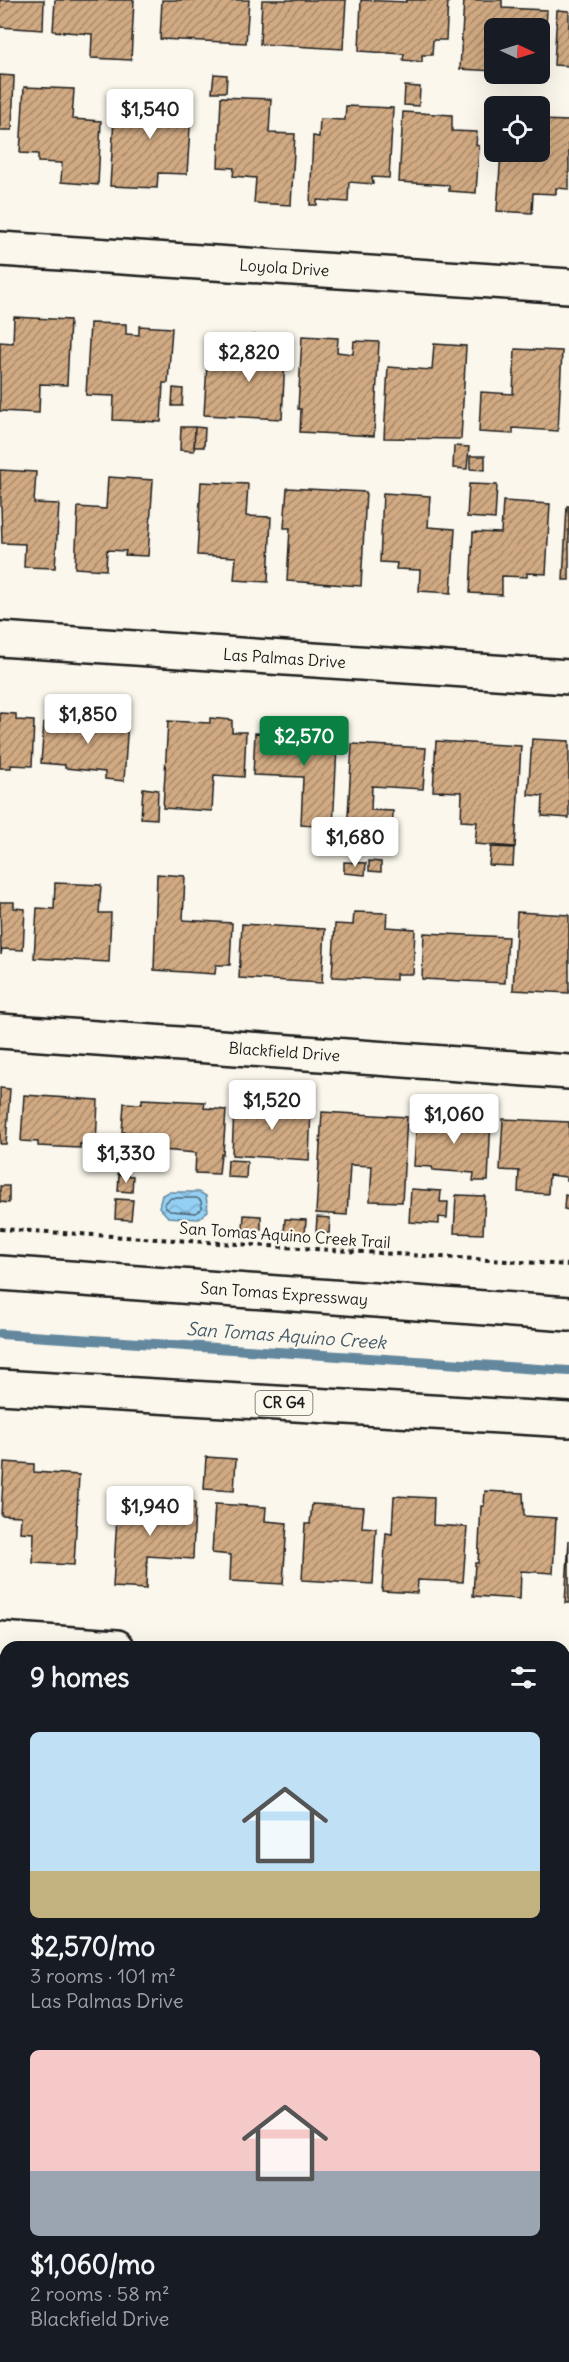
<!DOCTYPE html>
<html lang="en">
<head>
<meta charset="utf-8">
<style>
	body { margin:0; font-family:Delius,sans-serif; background:#242831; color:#f1f3f6; height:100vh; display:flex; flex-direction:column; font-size:22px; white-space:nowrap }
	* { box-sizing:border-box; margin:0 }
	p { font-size:20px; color:#9ea1a6 }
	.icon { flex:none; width:33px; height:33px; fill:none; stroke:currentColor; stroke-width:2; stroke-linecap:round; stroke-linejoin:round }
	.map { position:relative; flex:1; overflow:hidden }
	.sheet { position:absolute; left:0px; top:1641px; width:570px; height:722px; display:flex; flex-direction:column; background:#171b24; border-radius:18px 18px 0 0; box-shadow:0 6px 24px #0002 }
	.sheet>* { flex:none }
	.needle { width:39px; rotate:94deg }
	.buttons { position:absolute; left:484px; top:18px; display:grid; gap:12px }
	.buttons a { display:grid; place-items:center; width:66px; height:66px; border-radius:9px; background:#171b24; box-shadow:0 6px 24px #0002; font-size:30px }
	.price { position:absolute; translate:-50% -51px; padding:0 14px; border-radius:6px; background:#fff; color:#222; font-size:20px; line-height:39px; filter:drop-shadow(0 2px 3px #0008) }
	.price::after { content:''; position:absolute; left:50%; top:36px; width:18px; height:14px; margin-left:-9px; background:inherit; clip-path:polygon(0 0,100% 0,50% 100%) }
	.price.on { background:#0b8043; color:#fff }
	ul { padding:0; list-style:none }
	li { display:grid; align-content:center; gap:12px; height:318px; padding:0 30px }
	li span { display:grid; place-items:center; height:186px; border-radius:9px; color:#555 }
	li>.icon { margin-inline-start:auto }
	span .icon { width:108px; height:108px; fill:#fffc; stroke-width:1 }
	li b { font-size:26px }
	h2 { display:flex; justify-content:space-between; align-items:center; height:72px; padding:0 30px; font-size:26px }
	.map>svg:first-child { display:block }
	.water { fill:url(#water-waves); stroke:#64889e; stroke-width:1.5 }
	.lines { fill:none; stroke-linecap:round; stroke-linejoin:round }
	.shore { stroke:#4c6472; stroke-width:1.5 }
	.stream { stroke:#64889e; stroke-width:10 }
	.building { fill:url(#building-hatch); stroke:#1c1c1c; stroke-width:1.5 }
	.minor-casing { stroke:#1c1c1c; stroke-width:38 }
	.highway-casing { stroke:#1c1c1c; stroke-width:38 }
	.path { stroke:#1c1c1c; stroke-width:4; stroke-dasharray:4.5 4.5; stroke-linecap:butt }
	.minor { stroke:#fbf7ec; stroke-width:33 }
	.highway { stroke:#fbf7ec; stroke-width:33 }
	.labels { text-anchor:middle; stroke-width:4.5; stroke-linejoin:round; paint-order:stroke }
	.shield { fill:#fbf7ec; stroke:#5f5e5a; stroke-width:1.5 }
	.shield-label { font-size:15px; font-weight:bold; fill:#1c1c1c }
	.street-label { font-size:16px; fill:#1c1c1c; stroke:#fbf7ec }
	.water-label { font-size:18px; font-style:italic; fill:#465b68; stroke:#fbf7ec }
</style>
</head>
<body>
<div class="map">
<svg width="569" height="2362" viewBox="0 0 569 2362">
	<defs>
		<pattern id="water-waves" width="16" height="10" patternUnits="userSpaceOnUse" patternTransform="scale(1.5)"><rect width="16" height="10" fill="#94d0f4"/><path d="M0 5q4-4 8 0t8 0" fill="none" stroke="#7fb2d1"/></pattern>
		<pattern id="building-hatch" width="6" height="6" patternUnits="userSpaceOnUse" patternTransform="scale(1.5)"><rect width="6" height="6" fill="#d1aa83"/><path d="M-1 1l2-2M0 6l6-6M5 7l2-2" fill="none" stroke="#a98a6a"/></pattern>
	</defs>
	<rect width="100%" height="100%" fill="#fbf7ec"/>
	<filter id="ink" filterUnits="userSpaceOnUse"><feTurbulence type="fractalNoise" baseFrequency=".0167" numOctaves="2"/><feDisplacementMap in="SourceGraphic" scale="12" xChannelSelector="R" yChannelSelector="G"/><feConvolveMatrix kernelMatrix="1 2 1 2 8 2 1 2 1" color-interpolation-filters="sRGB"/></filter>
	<g filter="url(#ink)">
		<!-- water -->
		<path class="water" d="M169,1192H199L206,1196L208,1211L198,1219L168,1217L159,1207L162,1195Z"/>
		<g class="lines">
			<!-- shore -->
			<path class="shore" d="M171,1198H197L201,1201L202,1208L196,1213L170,1211L165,1207V1203Z"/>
			<!-- stream -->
			<path class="stream" d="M0,1334L569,1371"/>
		</g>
		<!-- building -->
		<path class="building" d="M0,0H44L43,30L0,27Z
			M55,0H134L131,60L91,58L92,34L53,31Z
			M162,0H249L246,43L160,39Z
			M262,0H346L343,49L260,44Z
			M361,0L406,2V0H448L446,40H433L432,55H422V62L403,60L404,54L359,51Z
			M464,0H502V8L547,10L544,61H540V28H495V71L460,69Z
			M557,10L569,11V66L554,65Z
			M214,74L227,75L226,92H212Z
			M0,75L14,76L12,130H0Z
			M405,86L420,87L419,106L404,105Z
			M24,87L74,89L72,119L101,121L98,185L61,182L62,163L38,162V154L20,153Z
			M145,93L192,96L187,174L158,173L157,188L110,186L115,101L144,103Z
			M221,97L271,99L269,133L295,134L291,205L254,203L256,178L233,176L234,168L218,167Z
			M346,106L393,108L389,178L372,177L373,184L349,182L348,202L317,200V205H310L313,136L319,137L320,119L345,120Z
			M403,112L452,115V131L477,132L476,145L479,146L476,193L449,191V185L399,182Z
			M540,120L569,121V189L556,188V194L533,193L532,213L497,211L501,152H540Z
			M14,317L70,320L67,385L40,384L39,413L0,411V342L13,343Z
			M90,323L126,324V334L139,335V326L172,328L168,383H163L161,422L113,420L114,396L86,395Z
			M253,335L286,337L282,419L204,415L207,364L251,366Z
			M302,336L338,338L337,352L353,354L354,341L379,342L374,436L300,432L301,409H298Z
			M434,344L466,346L461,439L384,438L388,367L432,370Z
			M515,349L562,351L558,431L513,428V434L479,432L481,392L513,394Z
			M173,388L183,389L182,406H172Z
			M181,427H195L194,451L180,450Z
			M195,427L205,428L204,447H194Z
			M454,446L469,447L467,469L453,468Z
			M470,456H485V470L470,469Z
			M0,470L36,472L34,503L59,504L55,568L24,567L25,544L2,543Z
			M108,477L153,480L148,556L125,555L126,551L107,550L106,570L75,568L78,507L106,509Z
			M201,482L248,484L246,516L271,517L268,582L234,580L236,557L197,555Z
			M469,484L497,485L495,519L467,517Z
			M287,488L366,492L361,586L287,581L290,528H284Z
			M383,493L430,496L428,527L455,529L451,593L419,591L420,570L396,569L397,563L380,562Z
			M503,501L550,504L546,574L527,573V577L502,576V595L470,593L473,532L501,533Z
			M567,506H569V580H563Z
			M0,713L16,714V720L34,721L32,766L11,765V768H0Z
			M69,716L128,720L124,781L105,779V772L65,768V765L41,763L44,723L69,725Z
			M210,718L232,720V732H246L244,777L214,775L212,811L163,808L168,721L210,723Z
			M302,724L338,726L333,827L301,825L303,777L253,775L255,733L301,735Z
			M532,739L569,741V818L542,816L543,796L528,795Z
			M436,741L521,746L515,847L475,844L477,822L461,821L462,792L433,791Z
			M352,744L426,748L423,789L372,786L371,810L393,811L392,836L347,834Z
			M143,788L158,790L157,819L141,818Z
			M491,847L514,848L513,866L489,865Z
			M369,861L381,862V872L369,871Z
			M344,862L366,863L365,875L344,873Z
			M157,874L185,876L183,920L232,923L230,965H216L215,974L154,970Z
			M55,883L101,885L99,913H111L109,962L34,958L37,908L54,909Z
			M0,902H14V908L25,909L23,950L2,949L1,955Z
			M354,912L387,913L386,927L415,929L413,974H396V980L332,977L335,924L353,925Z
			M517,912L569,915V993L513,990Z
			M242,924L325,929L322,983L239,978Z
			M424,933L508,937L505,983L422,979Z
			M0,1088L10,1089L6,1144H0Z
			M24,1095L98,1100L96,1145L80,1144V1148L38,1146V1142L21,1141Z
			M142,1099L205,1102L204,1108L226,1110L223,1154H221L219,1174L195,1173L196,1153L139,1148L140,1133L122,1132L124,1103L142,1104Z
			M249,1099L271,1101V1104L311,1106L309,1160L232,1155L234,1108L249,1109Z
			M322,1112L407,1117L402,1202L370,1201L372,1166L350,1165L347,1215L316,1213Z
			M417,1115L491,1118L488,1181H473L474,1173L433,1170L432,1167L414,1166Z
			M503,1119L569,1122V1180H566V1177L549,1175L548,1194L518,1192L519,1171L500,1170Z
			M228,1160L247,1161L246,1178L227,1177Z
			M119,1165H127V1174H118Z
			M119,1175L133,1176L132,1192L118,1191Z
			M0,1186H9V1203L0,1202Z
			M411,1189L441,1191L440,1202H448L447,1218L439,1217V1224L409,1222Z
			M456,1195L485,1196L483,1234L454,1233Z
			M565,1195L569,1196V1210L564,1209Z
			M116,1199L133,1200L131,1220L115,1219Z
			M244,1215L261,1216V1230L243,1229Z
			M317,1217L330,1218L329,1233H316Z
			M285,1219L306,1220L305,1234L284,1233Z
			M206,1457L236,1459L234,1491L204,1489Z
			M4,1462L34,1464V1472L79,1475L74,1565L33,1563L34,1533L20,1532L21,1516L1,1515Z
			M485,1491L523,1493L524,1516L556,1518L553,1573L521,1571L520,1599L473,1596L475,1563H478L481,1506H484Z
			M394,1496L434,1498L433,1525L467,1527L463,1582L418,1580L417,1593L382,1591L386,1533L392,1534Z
			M118,1498L195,1502L193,1559L147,1556L146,1589L113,1587Z
			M215,1504L266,1507L265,1521L287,1523L283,1584L230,1581L231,1555L212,1553Z
			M312,1504L364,1507L362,1527L376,1528L373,1584L302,1580L305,1524H310Z
			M569,1540V1603H565Z
			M0,1696H6V1746L0,1745Z
			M564,1748H569V1826L564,1825Z
			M0,1788L4,1789L3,1812H6L5,1861H0Z
			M564,1937H569V2030H564Z
			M564,2178H569V2235L564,2234Z
			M109,2356H180L179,2360L184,2362H108Z
			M193,2356H260V2362H193Z
			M289,2356H362V2362H288Z
			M378,2356H456L481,2358V2362H377Z"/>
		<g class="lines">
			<!-- minor casing -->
			<g class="minor-casing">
				<g id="minor">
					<path id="s1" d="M0,249L569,286"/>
					<path id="s2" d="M0,639L569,677"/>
					<path id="s3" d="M0,1031L569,1072"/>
					<path d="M0,1639L117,1647"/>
					<path d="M564,1673H569"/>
					<path d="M564,2106H569"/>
					<path d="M50,2362V2356"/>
				</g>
			</g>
			<!-- highway casing -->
			<g class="highway-casing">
				<g id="highway">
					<path id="s4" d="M0,1273L569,1314"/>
					<path d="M0,1387L569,1420"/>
				</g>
			</g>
			<!-- path -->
			<path class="path" d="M0,1229L569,1265"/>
			<!-- minor -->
			<use href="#minor" class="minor"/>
			<!-- highway -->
			<use href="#highway" class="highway"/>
		</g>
	</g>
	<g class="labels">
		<!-- shield labels -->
		<rect class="shield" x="255.5" y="1391" width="57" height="24" rx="4.5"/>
		<g class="shield-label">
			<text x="284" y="1408">CR G4</text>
		</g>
		<!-- street labels -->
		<g class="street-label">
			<text dy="6" stroke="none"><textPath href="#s1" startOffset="285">Loyola Drive</textPath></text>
			<text dy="6" stroke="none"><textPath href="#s2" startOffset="285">Las Palmas Drive</textPath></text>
			<text dy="6" stroke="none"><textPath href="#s3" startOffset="285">Blackfield Drive</textPath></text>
			<text transform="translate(285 1235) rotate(4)" y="6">San Tomas Aquino Creek Trail</text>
			<text dy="6" stroke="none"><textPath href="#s4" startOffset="285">San Tomas Expressway</textPath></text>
		</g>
		<!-- water labels -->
		<g class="water-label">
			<text transform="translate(286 1336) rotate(4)" y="6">San Tomas Aquino Creek</text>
		</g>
	</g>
</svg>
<div class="buttons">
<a><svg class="needle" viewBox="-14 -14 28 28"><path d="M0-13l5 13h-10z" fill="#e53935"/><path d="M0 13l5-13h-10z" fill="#9ea1a6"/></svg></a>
<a><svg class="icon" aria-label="locate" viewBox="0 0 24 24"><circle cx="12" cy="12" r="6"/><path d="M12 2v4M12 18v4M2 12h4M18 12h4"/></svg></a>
</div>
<b class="price" style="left:150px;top:140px">$1,540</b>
<b class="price" style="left:249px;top:383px">$2,820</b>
<b class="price" style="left:88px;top:745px">$1,850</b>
<b class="price on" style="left:304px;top:767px">$2,570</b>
<b class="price" style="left:355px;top:868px">$1,680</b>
<b class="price" style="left:272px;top:1131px">$1,520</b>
<b class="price" style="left:454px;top:1145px">$1,060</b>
<b class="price" style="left:126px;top:1184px">$1,330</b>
<b class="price" style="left:150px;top:1537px">$1,940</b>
<section class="sheet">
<h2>9 homes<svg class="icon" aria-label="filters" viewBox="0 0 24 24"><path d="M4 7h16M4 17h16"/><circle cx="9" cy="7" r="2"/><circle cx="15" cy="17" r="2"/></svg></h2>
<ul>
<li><span style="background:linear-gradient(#bfe0f5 75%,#c2b280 0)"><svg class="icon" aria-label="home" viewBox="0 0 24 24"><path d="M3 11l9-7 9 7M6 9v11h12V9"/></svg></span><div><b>$2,570/mo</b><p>3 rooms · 101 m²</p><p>Las Palmas Drive</p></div></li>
<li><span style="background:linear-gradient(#f6c9c9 65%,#9aa5b1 0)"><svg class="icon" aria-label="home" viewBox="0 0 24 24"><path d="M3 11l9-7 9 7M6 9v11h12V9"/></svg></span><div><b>$1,060/mo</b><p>2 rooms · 58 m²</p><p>Blackfield Drive</p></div></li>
</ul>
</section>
</div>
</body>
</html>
